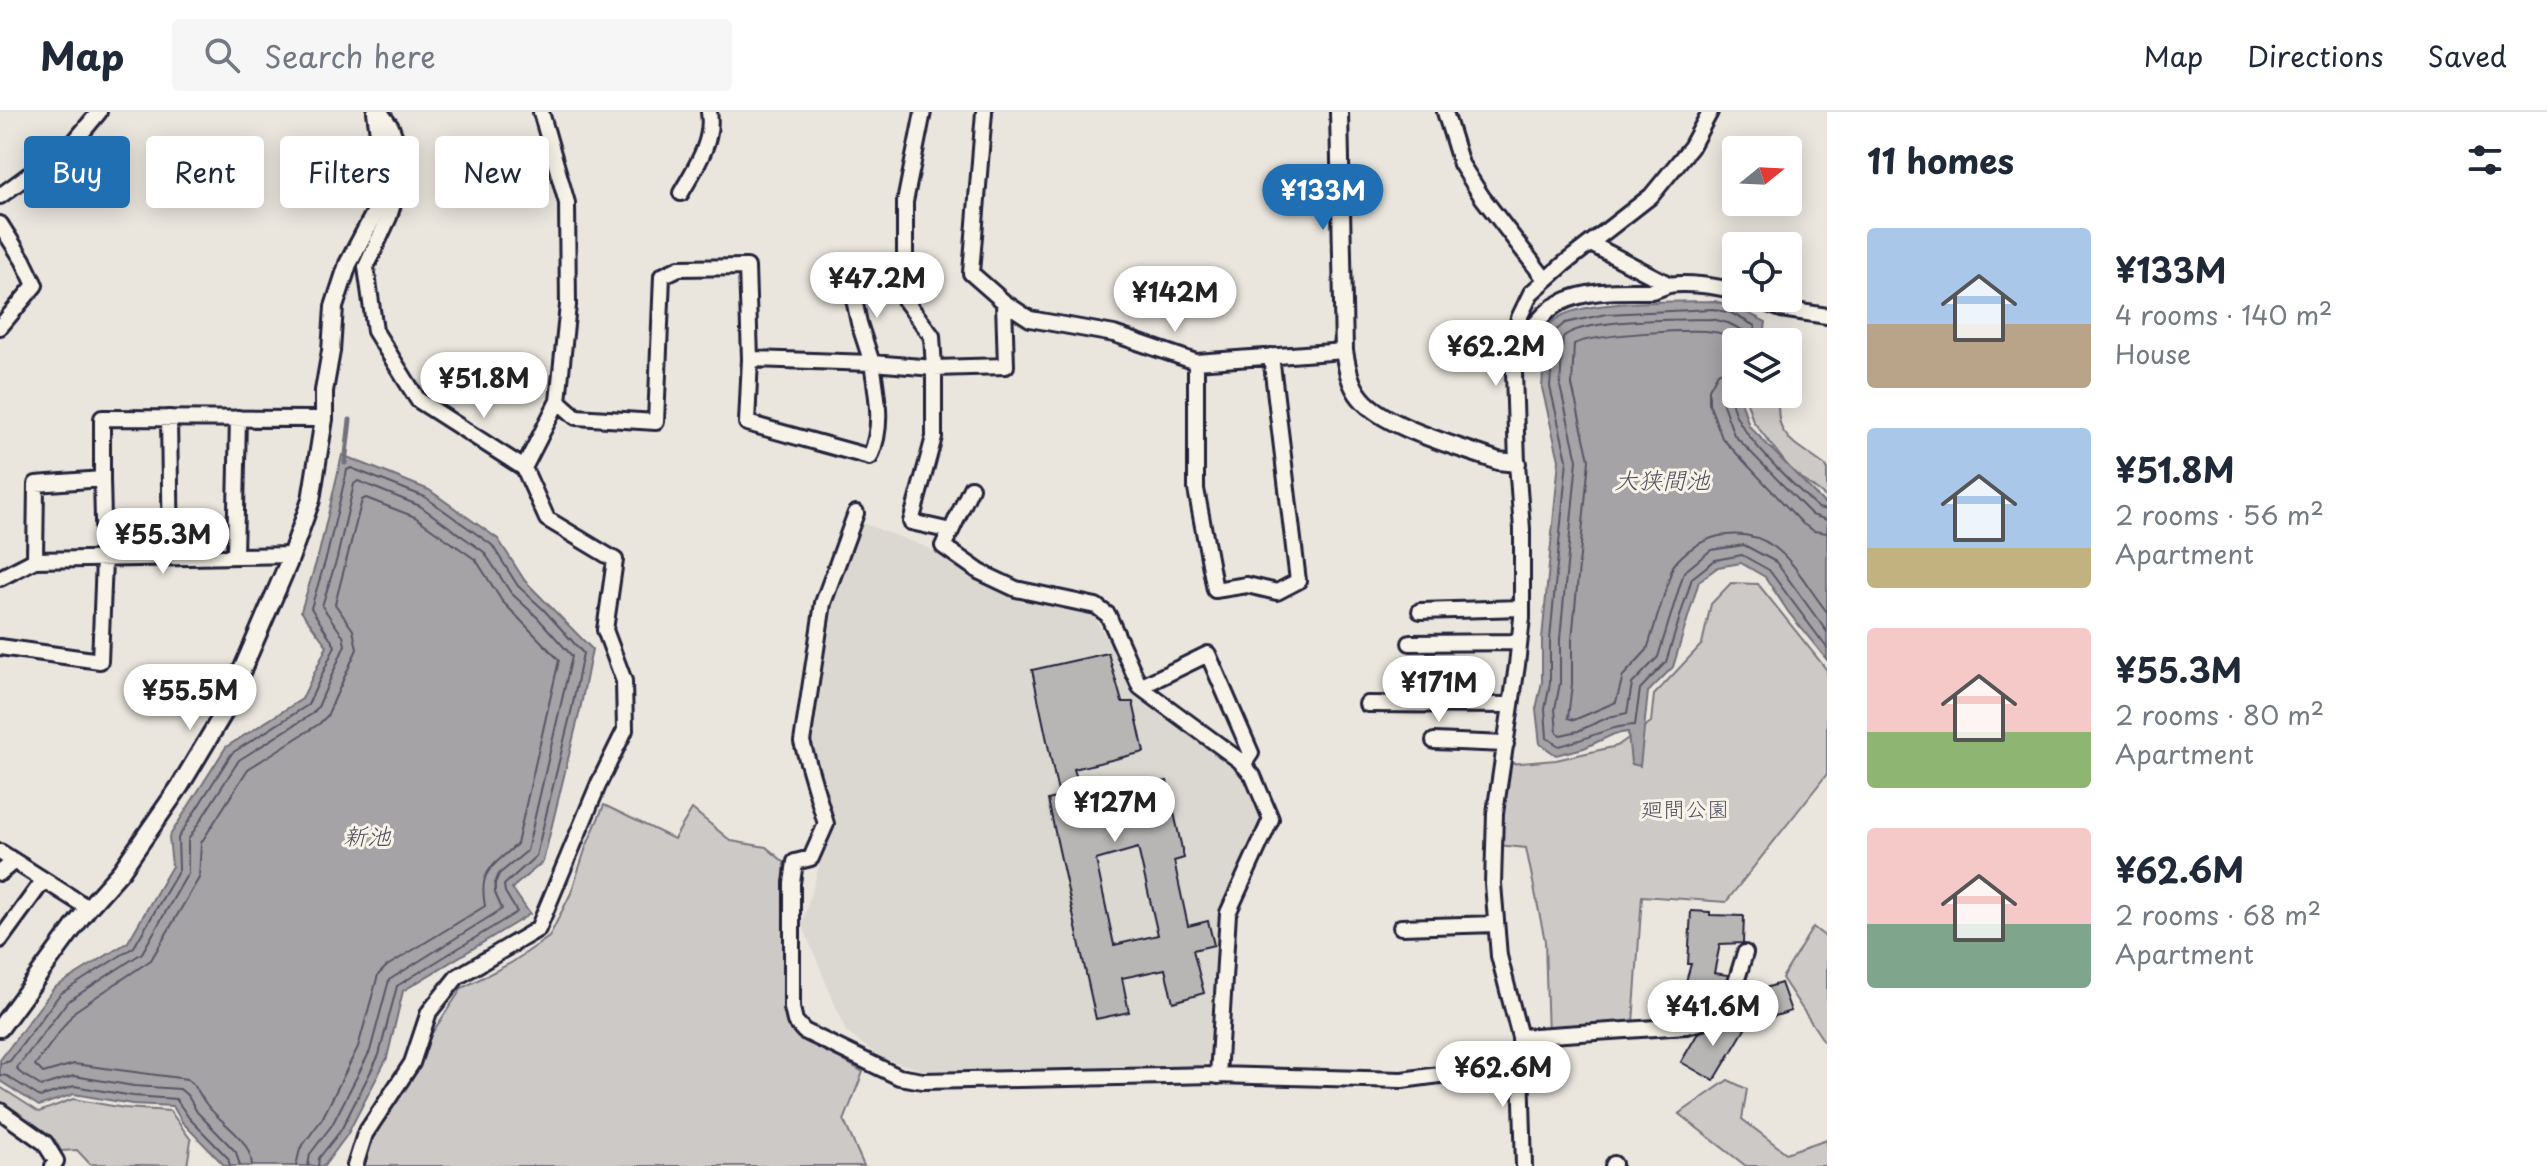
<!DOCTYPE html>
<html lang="en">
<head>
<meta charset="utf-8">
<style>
	body { margin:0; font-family:"Playpen Sans","Klee One",sans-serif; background:#f6f6f7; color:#1f2937; height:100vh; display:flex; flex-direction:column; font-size:30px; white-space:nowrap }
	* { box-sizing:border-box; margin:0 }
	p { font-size:26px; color:#747a83 }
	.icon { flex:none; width:44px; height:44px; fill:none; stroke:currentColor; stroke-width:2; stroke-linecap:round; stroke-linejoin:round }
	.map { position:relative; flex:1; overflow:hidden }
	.drawer { display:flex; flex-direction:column; background:#fff; width:720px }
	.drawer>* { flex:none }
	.hud { position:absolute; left:24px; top:24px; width:760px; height:72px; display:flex; gap:16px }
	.needle { width:52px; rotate:72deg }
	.fabs { position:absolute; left:1722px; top:24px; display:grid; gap:16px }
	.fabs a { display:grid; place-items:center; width:80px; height:80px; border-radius:8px; background:#fff; box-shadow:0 4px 20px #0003; font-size:40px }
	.price { position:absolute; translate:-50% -68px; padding:0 18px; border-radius:28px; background:#fff; color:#222; font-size:26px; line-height:52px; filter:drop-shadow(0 2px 4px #0008) }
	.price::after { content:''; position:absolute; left:50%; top:48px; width:24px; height:18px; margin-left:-12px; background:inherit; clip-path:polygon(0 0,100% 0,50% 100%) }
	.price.on { background:#1f6fb2; color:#fff }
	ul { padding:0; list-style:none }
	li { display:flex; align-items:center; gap:24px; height:200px; padding:0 40px }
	li span { display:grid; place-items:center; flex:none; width:224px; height:160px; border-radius:8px; color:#555 }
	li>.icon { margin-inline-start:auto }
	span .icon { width:96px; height:96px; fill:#fffc; stroke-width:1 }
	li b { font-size:34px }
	h2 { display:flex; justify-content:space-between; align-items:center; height:96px; padding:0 40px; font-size:34px }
	.pill { padding:0 28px; border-radius:8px; background:#fff; box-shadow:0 4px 20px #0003; font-size:28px; line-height:72px }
	.pill.on { background:#1f6fb2; color:#fff }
	header { display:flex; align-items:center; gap:48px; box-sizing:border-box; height:112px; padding:0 40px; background:#fff; border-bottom:2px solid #e0e1e3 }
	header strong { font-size:38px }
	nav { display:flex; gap:44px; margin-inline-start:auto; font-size:28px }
	.search { width:560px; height:72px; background:#f6f6f7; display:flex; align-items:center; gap:20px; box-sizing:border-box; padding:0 28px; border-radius:8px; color:#747a83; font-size:30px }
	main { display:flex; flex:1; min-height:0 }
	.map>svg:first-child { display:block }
	.built { fill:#dbd8d2 }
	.green { fill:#cdc9c6; stroke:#787680; stroke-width:2 }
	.water { fill:#a6a3a6; stroke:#716f7b; stroke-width:2 }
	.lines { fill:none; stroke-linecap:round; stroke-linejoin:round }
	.shore { stroke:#575666; stroke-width:2 }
	.stream { stroke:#716f7b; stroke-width:5 }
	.building { fill:#b8b6b5; stroke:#22223b; stroke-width:2; fill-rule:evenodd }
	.minor-casing { stroke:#22223b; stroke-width:20 }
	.tertiary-casing { stroke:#22223b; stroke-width:22 }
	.minor { stroke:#f7f3e8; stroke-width:14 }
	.tertiary { stroke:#f7f3e8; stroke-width:16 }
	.labels { text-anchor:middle; stroke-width:6; stroke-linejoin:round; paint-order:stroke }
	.park-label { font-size:22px; fill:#555465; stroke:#f7f3e8 }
	.water-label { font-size:24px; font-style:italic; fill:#504f60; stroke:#f7f3e8 }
</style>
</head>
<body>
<header>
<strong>Map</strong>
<div class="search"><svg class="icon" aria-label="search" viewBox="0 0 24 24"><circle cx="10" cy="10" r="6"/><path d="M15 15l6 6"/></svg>Search here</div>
<nav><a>Map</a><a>Directions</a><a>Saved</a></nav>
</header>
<main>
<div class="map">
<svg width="1827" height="1054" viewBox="0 0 1827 1054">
	<rect width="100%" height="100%" fill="#eae6de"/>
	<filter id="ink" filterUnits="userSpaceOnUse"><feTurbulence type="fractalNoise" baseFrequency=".0125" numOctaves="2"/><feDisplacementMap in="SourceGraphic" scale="16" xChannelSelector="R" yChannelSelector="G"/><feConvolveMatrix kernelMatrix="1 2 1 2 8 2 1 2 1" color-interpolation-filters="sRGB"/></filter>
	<g filter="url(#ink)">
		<!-- built -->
		<path class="built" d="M857,409L926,435L1021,489L1092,500L1134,578L1247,664L1264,707L1221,800L1211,946L1198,957L926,959L883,947L846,920L802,812L833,707L809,629L823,541L825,506Z"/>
		<!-- green -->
		<path class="green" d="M1748,282H1779C1773,328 1795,330 1827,355V386L1791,358L1753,309L1747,290Z
			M1731,471L1758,472L1827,558V662L1726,790L1642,784L1633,912L1548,925L1545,829L1526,736L1498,733L1509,652L1556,648L1617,634L1651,610L1654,583L1702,532L1711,492Z
			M604,693L674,727L692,697L731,729L766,735L784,750L786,904L791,918L863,960L844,1009L864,1054H355L365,1022L462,876L511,851L549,825L571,781L586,735Z
			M1813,815L1827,826V934L1782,866Z
			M1728,968L1747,977L1742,1007L1786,1041L1827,1027V1054H1746L1679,1002Z
			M0,975L39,1000L73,987L124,996L170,999L191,1028L187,1054L90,1052L77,1038L61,1039L55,1028L0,990Z"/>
		<!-- water -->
		<path class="water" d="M1714,189L1734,194L1766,210L1763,230H1736V282H1739L1749,314L1827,394V548L1789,501L1765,465L1741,451L1718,455L1699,469L1673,555L1648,580L1640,654L1631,652L1628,620L1614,622L1584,636L1556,643L1540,632L1536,597L1542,570V527L1559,348L1542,276L1546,216C1551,212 1556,206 1561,204C1591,188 1677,190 1714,189Z
			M342,343L429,378L498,427L525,469L592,537L580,598L543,750L512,776L530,802L403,879L387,946L347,1023L324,1054H225L182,1010L173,994L132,992L74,982L39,994L0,969V948L54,876L128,830L172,754L169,725L226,635L302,587L327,534L301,499L319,441Z"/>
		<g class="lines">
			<!-- shore -->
			<path class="shore" d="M1746,230L1744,219L1728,211L1712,207C1680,208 1584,206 1563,225L1560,274L1577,348L1560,527V571L1555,597L1557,621L1561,623L1578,619L1609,605L1627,601L1632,572L1658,545L1684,460L1711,438L1744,433L1776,450L1827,520
				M1756,230L1755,214L1731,201L1713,197L1606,202L1565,211L1554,220L1550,275L1567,348L1550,527V571L1545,597L1547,626L1559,634C1586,628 1608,614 1635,613L1640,577L1666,550L1692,466L1715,448L1742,443L1769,458L1827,536
				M1736,240L1732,226C1726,223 1721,221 1714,220C1693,216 1591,223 1574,232L1572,273L1589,348L1572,528V572L1568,606L1574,608L1616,590L1623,564L1647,538L1673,454C1684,439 1702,428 1719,424C1779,413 1796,461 1827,500
				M1736,252L1718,261L1709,277V291L1722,326L1803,412L1814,419L1827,421
				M1736,265L1725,271L1720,284L1734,323L1812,403L1827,408
				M1736,275C1710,300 1800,378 1818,396L1827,398
				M0,952L10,949L60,882L134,835L179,758L178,726L232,641L308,593L335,534L311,496L327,443L347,358L351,356L425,385L492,433L518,474L544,498L583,541L572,596L536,744L504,773L505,780L517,800L397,874L379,943L341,1018L319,1046L318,1054
				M0,963L7,964L40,985L74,974L133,984L176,987L189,1006L228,1046L230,1054
				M240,1054L236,1040L197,1000L188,984L180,977L134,974L74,964L41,974L19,960L17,956L67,890L142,841L188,761V728L239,648L312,602L318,595L345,533L343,524L322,494L337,446L354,372L358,369L420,394L484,440L511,481L537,505L572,544L527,739L499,762L495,771V781L502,797L389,868L370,939L332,1013L310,1042L308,1054
				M252,1054C251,1026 222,1013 207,993C199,983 198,974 187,967L74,952L43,961L35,953L75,899L151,848L199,766L201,731L248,657L319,612L327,604L357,537L353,518L335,492L362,388L366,386L415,405L476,448L502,489L559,548L517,732C493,755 478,757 485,794L387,854L378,863L358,935L322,1007L300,1037L296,1054"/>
			<!-- stream -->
			<path class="stream" d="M345,351L350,308"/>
		</g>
		<!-- building -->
		<path class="building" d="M1108,541L1122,590H1133L1144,640L1074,657L1091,713L1132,706L1125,678L1167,669L1184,746L1174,749L1188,814L1208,809L1214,833L1193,838L1204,881L1173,890L1165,857L1122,866L1129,900L1096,907L1048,688L1059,685L1032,558ZM1138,736L1158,823L1114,833L1096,748Z
			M1691,799L1710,800V803L1744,804L1743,831L1720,832L1714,861L1728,863L1724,876L1703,872L1701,877L1685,873L1691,852H1688Z
			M1781,871L1791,899L1772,905L1762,877Z
			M1727,906L1745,917L1714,969L1681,950L1698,921Z"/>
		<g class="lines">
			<!-- minor casing -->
			<g class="minor-casing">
				<path id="minor" d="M380,0L391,15L405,53L389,105L366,155L375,219L418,288L524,356L558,289L568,193L567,91L541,0
					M984,0L971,161L1004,190L1030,207L1114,222L1196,250L1344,239
					M1445,0L1461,52L1482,85L1545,167
					M681,81C695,56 714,30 709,0
					M0,84L75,29L99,0
					M0,112L23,148L35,173L0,215
					M1591,132L1670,173
					M1752,186L1781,197L1827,204
					M1004,190L1006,254L934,256V325L911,410L951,419L943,434L980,460L1016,477L1096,494L1108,503L1140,575L1239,648L1253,664L1271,707L1228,801L1218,964
					M1513,230C1533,222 1540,200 1560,191C1588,177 1620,179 1651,179C1658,178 1662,175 1669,173C1684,170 1721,174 1736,180
					M750,247L872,251L859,211L851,173
					M1196,250V377L1215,478L1247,473L1277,480L1298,469L1271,244
					M558,289L576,305L656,310L662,164L679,156L747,155L750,247L747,311L870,345C884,314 877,284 872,251L934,256L932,224L905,188V90L923,0
					M169,306L171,444
					M856,401L823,491L802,630L826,712L811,746L795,750L792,771V896L795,909L804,919L899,965L923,969L1216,963L1402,968L1447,962L1506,946L1518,939
					M951,419L971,376
					M235,444L238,306
					M35,448L36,372L102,367V306L324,307
					M0,466L35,448L292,443
					M1420,499L1522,496
					M1410,531L1519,530
					M0,535L100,549L104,448L102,367
					M1140,575L1208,542L1251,641L1243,653
					M1367,592L1511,593
					M1434,629L1506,632
					M0,740L88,796
					M0,761L13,750
					M1401,815L1496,812
					M0,828L43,769
					M1520,925L1686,914L1702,910L1729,893L1745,841
					M0,999L45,1031L56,1049L53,1054
					M355,1054L365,1022L412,951L429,900L457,865L538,817L599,671L625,618L624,569L605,518L615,448L547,407L524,356
					M1524,1054L1520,925L1499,844L1493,772L1495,701L1517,553L1522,506V417L1517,351L1513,230L1519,206L1531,181L1565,151L1651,84L1691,35L1710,0
					M1613,1054L1614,1052"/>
			</g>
			<!-- tertiary casing -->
			<g class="tertiary-casing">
				<path id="tertiary" d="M1339,0L1344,239C1347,256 1350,273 1361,286C1385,316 1461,335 1498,349L1517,351
					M0,916L88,796L121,759L180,674L223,602L288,452L311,388L324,307V279L331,239L334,195L348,152L376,99L384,58L376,0"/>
			</g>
			<!-- minor -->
			<use href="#minor" class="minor"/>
			<!-- tertiary -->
			<use href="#tertiary" class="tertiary"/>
		</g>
	</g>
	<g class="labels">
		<!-- park labels -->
		<g class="park-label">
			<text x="1685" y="705">廻間公園</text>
		</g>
		<!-- water labels -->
		<g class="water-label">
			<text x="1662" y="377">大狭間池</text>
			<text x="367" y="733">新池</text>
		</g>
	</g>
</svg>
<div class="fabs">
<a><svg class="needle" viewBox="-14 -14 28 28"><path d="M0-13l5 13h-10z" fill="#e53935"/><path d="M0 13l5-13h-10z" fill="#747a83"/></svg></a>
<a><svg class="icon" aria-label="locate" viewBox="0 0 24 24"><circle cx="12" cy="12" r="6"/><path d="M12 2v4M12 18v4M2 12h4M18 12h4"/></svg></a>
<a><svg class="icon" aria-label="layers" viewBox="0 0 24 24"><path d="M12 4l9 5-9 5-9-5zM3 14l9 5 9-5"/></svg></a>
</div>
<b class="price on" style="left:1323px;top:120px">¥133M</b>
<b class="price" style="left:877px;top:208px">¥47.2M</b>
<b class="price" style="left:1175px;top:222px">¥142M</b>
<b class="price" style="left:1496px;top:276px">¥62.2M</b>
<b class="price" style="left:484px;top:308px">¥51.8M</b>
<b class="price" style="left:163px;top:464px">¥55.3M</b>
<b class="price" style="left:1439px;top:612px">¥171M</b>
<b class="price" style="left:190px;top:620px">¥55.5M</b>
<b class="price" style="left:1115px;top:732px">¥127M</b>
<b class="price" style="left:1713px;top:936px">¥41.6M</b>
<b class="price" style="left:1503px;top:997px">¥62.6M</b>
<div class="hud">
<a class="pill on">Buy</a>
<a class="pill">Rent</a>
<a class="pill">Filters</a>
<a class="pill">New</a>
</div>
</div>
<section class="drawer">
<h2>11 homes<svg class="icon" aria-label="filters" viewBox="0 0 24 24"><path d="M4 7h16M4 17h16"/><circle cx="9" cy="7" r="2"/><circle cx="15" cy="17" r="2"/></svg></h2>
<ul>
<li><span style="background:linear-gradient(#a9c7e8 60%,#b9a48a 0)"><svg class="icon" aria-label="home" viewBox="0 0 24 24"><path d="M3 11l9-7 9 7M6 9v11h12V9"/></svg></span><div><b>¥133M</b><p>4 rooms · 140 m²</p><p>House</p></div></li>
<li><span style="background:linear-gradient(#a9c7e8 75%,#c2b280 0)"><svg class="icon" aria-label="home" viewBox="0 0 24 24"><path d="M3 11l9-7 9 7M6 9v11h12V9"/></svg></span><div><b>¥51.8M</b><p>2 rooms · 56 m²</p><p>Apartment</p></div></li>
<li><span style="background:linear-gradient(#f6c9c9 65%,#8fb573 0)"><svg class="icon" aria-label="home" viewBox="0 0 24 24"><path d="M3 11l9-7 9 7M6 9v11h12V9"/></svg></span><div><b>¥55.3M</b><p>2 rooms · 80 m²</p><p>Apartment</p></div></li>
<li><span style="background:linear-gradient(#f6c9c9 60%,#7fa58c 0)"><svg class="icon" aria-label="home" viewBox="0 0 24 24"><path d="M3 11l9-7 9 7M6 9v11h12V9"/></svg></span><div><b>¥62.6M</b><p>2 rooms · 68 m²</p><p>Apartment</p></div></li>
</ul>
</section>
</main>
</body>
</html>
